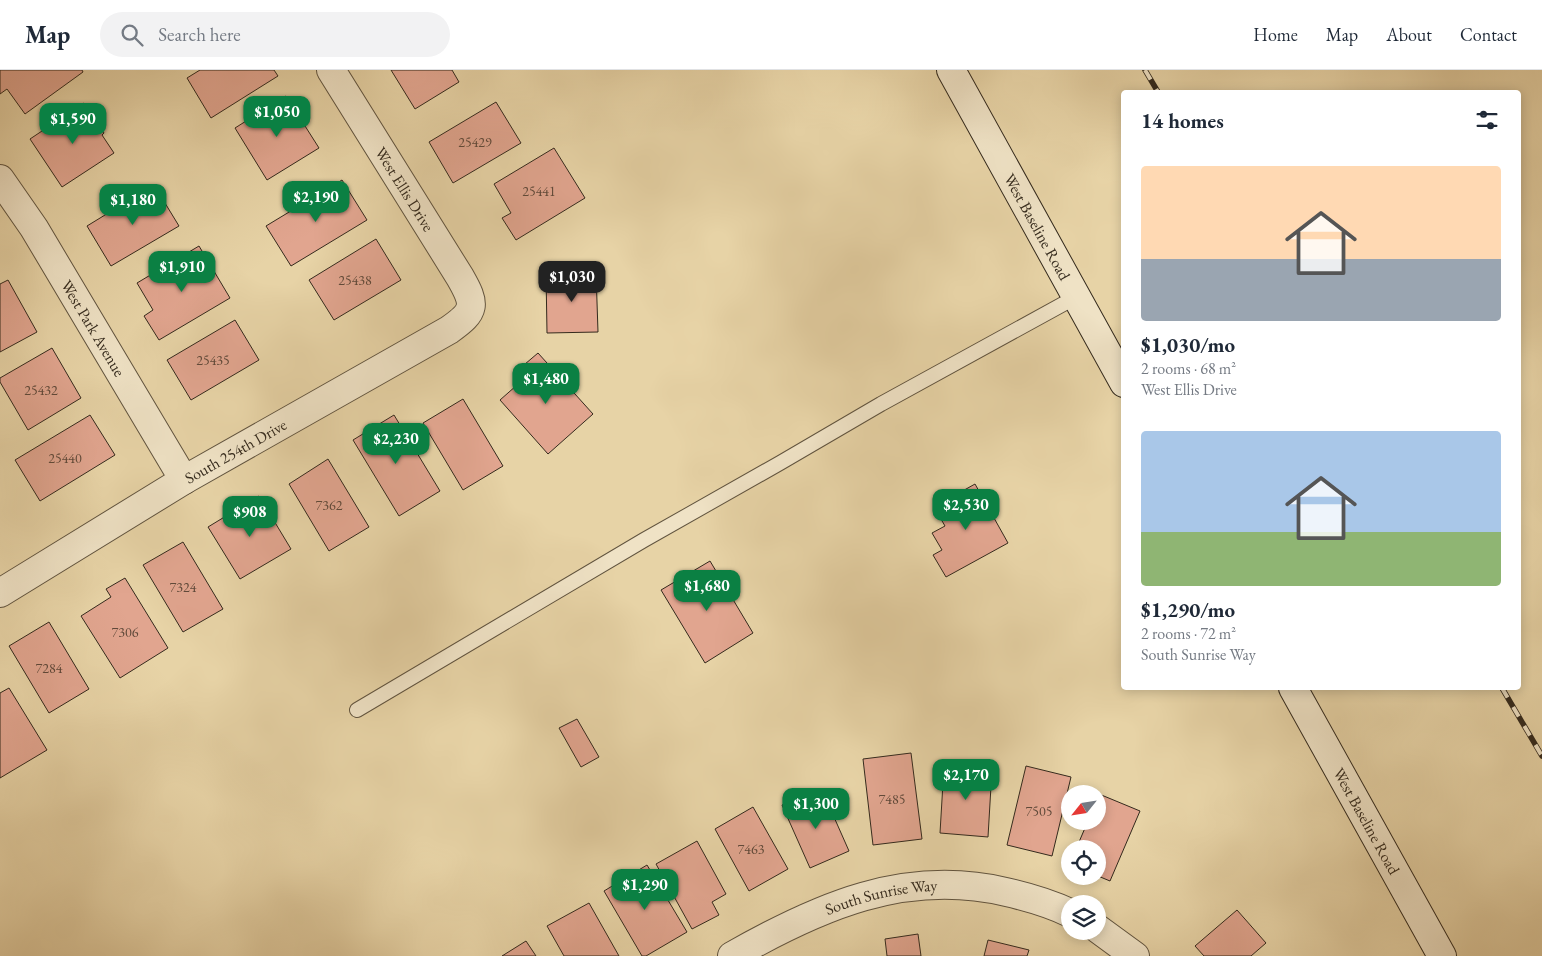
<!DOCTYPE html>
<html lang="en">
<head>
<meta charset="utf-8">
<style>
	body { margin:0; font-family:"EB Garamond",serif; background:#f2f2f3; color:#1f2937; height:100vh; display:flex; flex-direction:column; font-size:19px; white-space:nowrap }
	* { box-sizing:border-box; margin:0 }
	p { font-size:16px; color:#747a83 }
	.icon { flex:none; width:28px; height:28px; fill:none; stroke:currentColor; stroke-width:2; stroke-linecap:round; stroke-linejoin:round }
	.map { position:relative; flex:1; overflow:hidden }
	.details { position:absolute; left:1121px; top:20px; width:400px; height:600px; display:flex; flex-direction:column; background:#fff; border-radius:5px; box-shadow:0 2px 12px #0003 }
	.details>* { flex:none }
	.needle { width:32px; rotate:240deg }
	.buttons { position:absolute; left:1061px; top:715px; display:grid; gap:10px }
	.buttons a { display:grid; place-items:center; width:45px; height:45px; border-radius:50%; background:#fff; box-shadow:0 2px 12px #0003; font-size:25px }
	.price { position:absolute; translate:-50% -42px; padding:0 11px; border-radius:10px; background:#0b8043; color:#fff; font-size:16px; line-height:32px; filter:drop-shadow(0 1px 2px #0008) }
	.price::after { content:''; position:absolute; left:50%; top:30px; width:15px; height:11px; margin-left:-8px; background:inherit; clip-path:polygon(0 0,100% 0,50% 100%) }
	.price.active { background:#222; color:#fff }
	ul { padding:0; list-style:none }
	li { display:grid; align-content:center; gap:10px; height:265px; padding:0 20px }
	li span { display:grid; place-items:center; height:155px; border-radius:5px; color:#555 }
	li>.icon { margin-inline-start:auto }
	span .icon { width:90px; height:90px; fill:#fffc; stroke-width:1 }
	li b { font-size:21px }
	h2 { display:flex; justify-content:space-between; align-items:center; height:60px; padding:0 20px; font-size:21px }
	header { display:flex; align-items:center; gap:30px; box-sizing:border-box; height:70px; padding:0 25px; background:#fff; border-bottom:1px solid #e0e1e3 }
	header strong { font-size:24px }
	nav { display:flex; gap:28px; margin-inline-start:auto; font-size:18px }
	.search { width:350px; height:45px; background:#f2f2f3; display:flex; align-items:center; gap:12px; box-sizing:border-box; padding:0 18px; border-radius:28px; color:#747a83; font-size:19px }
	.map>svg:first-child { display:block }
	.building { fill:#e1a58f; stroke:#342a1d }
	.lines { fill:none; stroke-linecap:round; stroke-linejoin:round }
	.lane-casing { stroke:#61543f; stroke-width:16 }
	.street-casing { stroke:#61543f; stroke-width:30 }
	.secondary-casing { stroke:#342a1d; stroke-width:30 }
	.lane { stroke:#efe2c5; stroke-width:14 }
	.street { stroke:#efe2c5; stroke-width:28 }
	.secondary { stroke:#efe2c5; stroke-width:28 }
	.rail-casing { stroke:#342a1d; stroke-width:5.5 }
	.rail { stroke:#efe2c5; stroke-width:4; stroke-dasharray:11; stroke-linecap:butt }
	.labels { text-anchor:middle; stroke-width:5; stroke-linejoin:round; paint-order:stroke }
	.number-label { font-size:14px; fill:#5f493a }
	.street-label { font-size:16px; fill:#342a1d; stroke:#efe2c5 }
</style>
</head>
<body>
<header>
<strong>Map</strong>
<div class="search"><svg class="icon" aria-label="search" viewBox="0 0 24 24"><circle cx="10" cy="10" r="6"/><path d="M15 15l6 6"/></svg>Search here</div>
<nav><a>Home</a><a>Map</a><a>About</a><a>Contact</a></nav>
</header>
<div class="map">
<svg width="1542" height="886" viewBox="0 0 1542 886">
	<rect width="100%" height="100%" fill="#e7d3a6"/>
	<filter id="stains"><feTurbulence type="fractalNoise" baseFrequency=".004" numOctaves="4"/><feColorMatrix values="0 0 0 0 .2 0 0 0 0 .09 0 0 0 0 .02 0 0 0 .5 -.17"/></filter>
	<radialGradient id="worn" r=".72"><stop offset=".6" stop-color="#630" stop-opacity="0"/><stop offset="1" stop-color="#630" stop-opacity=".3"/></radialGradient>
	<!-- building -->
	<path class="building" d="M0,0H82L83,2L25,44L7,19L0,24Z
		M200,0H274L278,6L211,48L187,8Z
		M391,0H452L459,12L415,39Z
		M286,26L319,78L267,110L235,58Z
		M496,32L521,73L453,113L429,72Z
		M84,33L104,63L102,65L114,83L62,117L30,69Z
		M554,78L585,128L516,170L502,148L511,143L494,114Z
		M342,110L367,150L291,196L266,156Z
		M154,115L179,156L111,196L87,156Z
		M376,169L401,210L334,250L309,210Z
		M199,176L230,228L159,270L144,246L153,240L137,213Z
		M596,202L598,262L547,263L546,203Z
		M8,210L37,262L0,282V214Z
		M235,250L259,290L191,330L167,290Z
		M52,278L81,328L28,360L0,312V308Z
		M538,283L593,344L548,384L500,330L525,308L518,300Z
		M463,329L503,396L463,420L423,353Z
		M90,345L115,385L40,431L15,390Z
		M394,345L440,421L399,446L353,370Z
		M328,389L369,457L329,481L289,414Z
		M975,414L1008,473L946,507L933,485L942,480L932,463L945,456L934,437Z
		M259,426L291,479L240,509L208,457Z
		M183,472L223,539L183,562L143,495Z
		M710,491L753,563L705,593L661,520Z
		M125,508L168,578L120,608L81,546L111,527L106,519Z
		M49,552L89,619L49,643L9,576Z
		M9,618L47,680L0,708V623Z
		M577,649L599,687L581,697L559,658Z
		M911,683L922,769L873,775L863,689Z
		M944,696L992,699L988,767L940,763Z
		M1026,696L1071,707L1052,786L1007,775Z
		M1099,724L1140,741L1110,811L1098,806V779H1076L1088,751H1098V728Z
		M806,725L811,736L826,729L849,781L810,798L782,735Z
		M753,737L788,799L749,821L715,759Z
		M697,771L726,824L712,832L719,845L692,859L656,794Z
		M647,795L687,862L646,886H642L604,821Z
		M589,833L619,886H564L547,856Z
		M1237,840L1266,873L1251,886H1204L1195,876Z
		M918,864L921,886H887L885,869Z
		M988,870L1029,880L1027,886H984Z
		M526,871L536,886H502Z"/>
	<g class="lines">
		<!-- lane casing -->
		<g class="lane-casing">
			<path id="lane" d="M357,640L644,470L780,393L881,334L1076,227"/>
		</g>
		<!-- street casing -->
		<g class="street-casing">
			<g id="street">
				<path id="s1" d="M0,109L34,158L184,410"/>
				<path id="s2" d="M0,523L184,410L449,260C476,241 476,235 460,207L331,0"/>
				<path d="M1098,859L1135,886"/>
				<path id="s3" d="M732,886C818,837 905,798 1006,822C1028,827 1049,833 1070,843"/>
			</g>
		</g>
		<!-- secondary casing -->
		<g class="secondary-casing">
			<g id="secondary">
				<path id="s4" d="M951,0L1124,313"/>
				<path id="s5" d="M1293,618L1442,886"/>
			</g>
		</g>
		<!-- lane -->
		<use href="#lane" class="lane"/>
		<!-- street -->
		<use href="#street" class="street"/>
		<!-- secondary -->
		<use href="#secondary" class="secondary"/>
		<!-- rail casing -->
		<g class="rail-casing">
			<path id="rail" d="M1145,0L1158,22
				M1502,618L1542,686"/>
		</g>
		<!-- rail -->
		<use href="#rail" class="rail"/>
	</g>
	<g class="labels">
		<!-- number labels -->
		<g class="number-label">
			<text x="475" y="77">25429</text>
			<text x="539" y="126">25441</text>
			<text x="355" y="215">25438</text>
			<text x="213" y="295">25435</text>
			<text x="41" y="325">25432</text>
			<text x="65" y="393">25440</text>
			<text x="329" y="440">7362</text>
			<text x="183" y="522">7324</text>
			<text x="125" y="567">7306</text>
			<text x="49" y="603">7284</text>
			<text x="892" y="734">7485</text>
			<text x="1039" y="746">7505</text>
			<text x="751" y="784">7463</text>
		</g>
		<!-- street labels -->
		<g class="street-label">
			<text transform="translate(405 119) rotate(58)" y="6">West Ellis Drive</text>
			<text dy="6" stroke="none"><textPath href="#s4" startOffset="179">West Baseline Road</textPath></text>
			<text dy="6" stroke="none"><textPath href="#s1" startOffset="176">West Park Avenue</textPath></text>
			<text dy="6" stroke="none"><textPath href="#s2" startOffset="275">South 254th Drive</textPath></text>
			<text dy="6" stroke="none"><textPath href="#s5" startOffset="152">West Baseline Road</textPath></text>
			<text dy="6" stroke="none"><textPath href="#s3" startOffset="162">South Sunrise Way</textPath></text>
		</g>
	</g>
	<rect width="100%" height="100%" filter="url(#stains)"/>
	<rect width="100%" height="100%" fill="url(#worn)"/>
</svg>
<div class="buttons">
<a><svg class="needle" viewBox="-14 -14 28 28"><path d="M0-13l5 13h-10z" fill="#e53935"/><path d="M0 13l5-13h-10z" fill="#747a83"/></svg></a>
<a><svg class="icon" aria-label="locate" viewBox="0 0 24 24"><circle cx="12" cy="12" r="6"/><path d="M12 2v4M12 18v4M2 12h4M18 12h4"/></svg></a>
<a><svg class="icon" aria-label="layers" viewBox="0 0 24 24"><path d="M12 4l9 5-9 5-9-5zM3 14l9 5 9-5"/></svg></a>
</div>
<b class="price" style="left:277px;top:68px">$1,050</b>
<b class="price" style="left:73px;top:75px">$1,590</b>
<b class="price" style="left:316px;top:153px">$2,190</b>
<b class="price" style="left:133px;top:156px">$1,180</b>
<b class="price" style="left:182px;top:223px">$1,910</b>
<b class="price active" style="left:572px;top:233px">$1,030</b>
<b class="price" style="left:546px;top:335px">$1,480</b>
<b class="price" style="left:396px;top:395px">$2,230</b>
<b class="price" style="left:966px;top:461px">$2,530</b>
<b class="price" style="left:250px;top:468px">$908</b>
<b class="price" style="left:707px;top:542px">$1,680</b>
<b class="price" style="left:966px;top:731px">$2,170</b>
<b class="price" style="left:816px;top:760px">$1,300</b>
<b class="price" style="left:645px;top:841px">$1,290</b>
<section class="details">
<h2>14 homes<svg class="icon" aria-label="filters" viewBox="0 0 24 24"><path d="M4 7h16M4 17h16"/><circle cx="9" cy="7" r="2"/><circle cx="15" cy="17" r="2"/></svg></h2>
<ul>
<li><span style="background:linear-gradient(#ffd9b3 60%,#9aa5b1 0)"><svg class="icon" aria-label="home" viewBox="0 0 24 24"><path d="M3 11l9-7 9 7M6 9v11h12V9"/></svg></span><div><b>$1,030/mo</b><p>2 rooms · 68 m²</p><p>West Ellis Drive</p></div></li>
<li><span style="background:linear-gradient(#a9c7e8 65%,#8fb573 0)"><svg class="icon" aria-label="home" viewBox="0 0 24 24"><path d="M3 11l9-7 9 7M6 9v11h12V9"/></svg></span><div><b>$1,290/mo</b><p>2 rooms · 72 m²</p><p>South Sunrise Way</p></div></li>
</ul>
</section>
</div>
</body>
</html>
